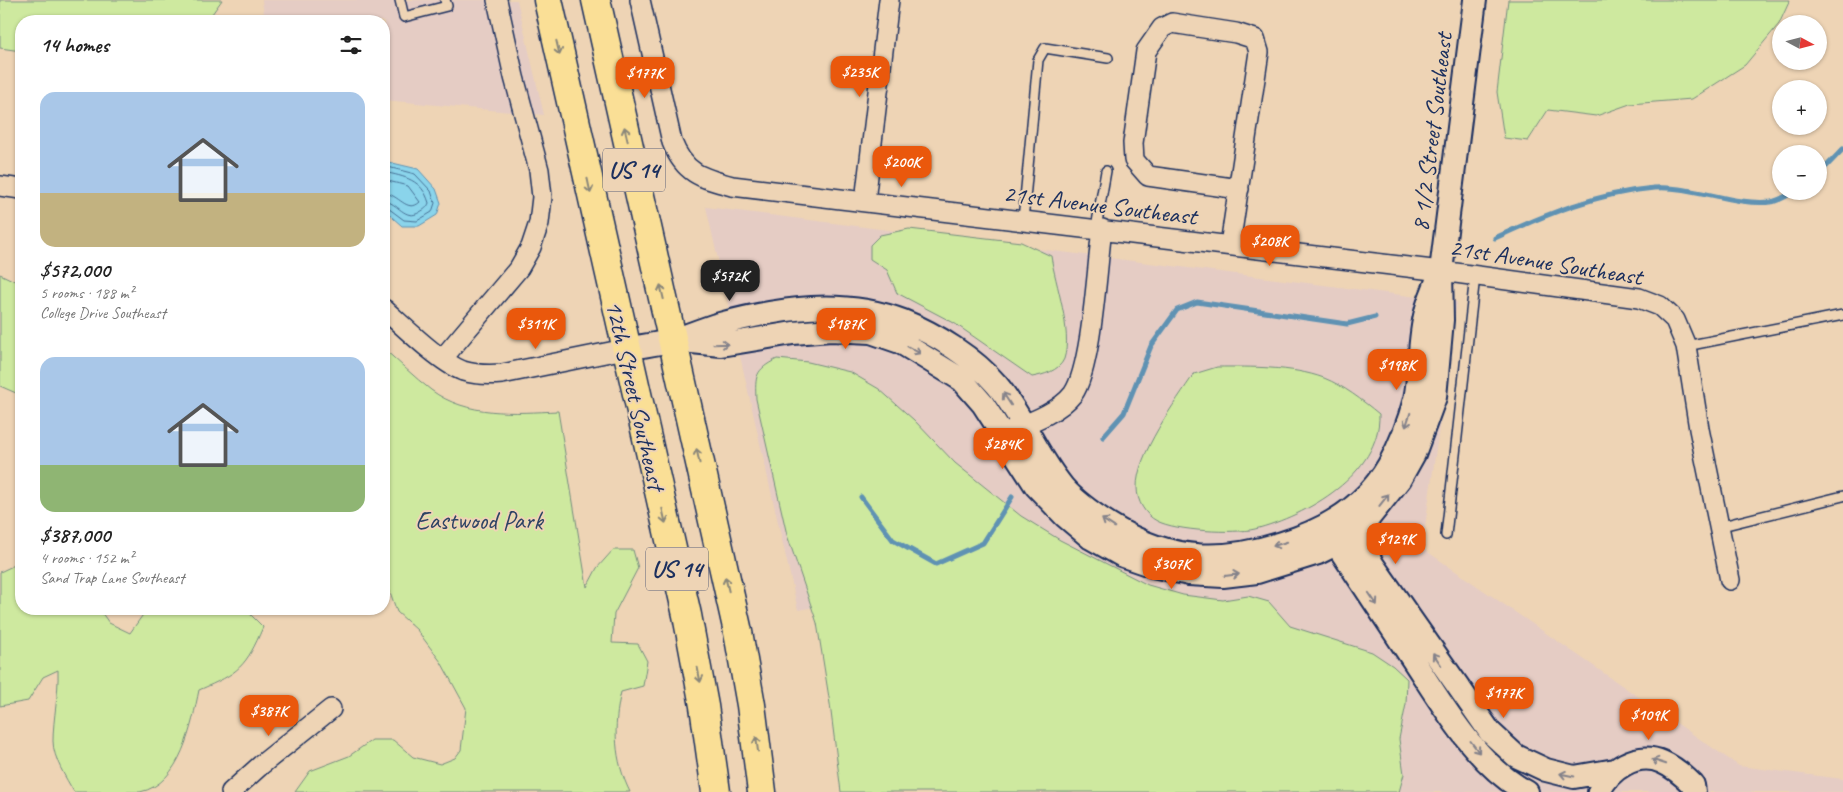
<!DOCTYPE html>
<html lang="en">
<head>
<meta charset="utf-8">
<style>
	body { margin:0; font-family:Caveat,sans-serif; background:#f6f6f6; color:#222; height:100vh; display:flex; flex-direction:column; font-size:19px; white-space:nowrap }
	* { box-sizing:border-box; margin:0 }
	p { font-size:16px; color:#767676 }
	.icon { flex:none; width:28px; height:28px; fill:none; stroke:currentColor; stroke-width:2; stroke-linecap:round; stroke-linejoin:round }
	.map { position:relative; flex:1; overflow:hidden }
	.drawer { position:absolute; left:15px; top:15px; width:375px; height:600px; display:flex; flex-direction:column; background:#fff; border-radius:20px; box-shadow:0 1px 4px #0004 }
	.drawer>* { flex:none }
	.needle { width:32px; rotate:97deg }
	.tools { position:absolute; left:1772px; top:15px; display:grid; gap:10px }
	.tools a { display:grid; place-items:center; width:55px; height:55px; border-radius:50%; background:#fff; box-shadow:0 1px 4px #0004; font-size:25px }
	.price { position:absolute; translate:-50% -42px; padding:0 11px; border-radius:10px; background:#ea580c; color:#fff; font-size:16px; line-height:32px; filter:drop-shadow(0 1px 2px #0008) }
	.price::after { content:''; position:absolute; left:50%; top:30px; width:15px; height:11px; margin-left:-8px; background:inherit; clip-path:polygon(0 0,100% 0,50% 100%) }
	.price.active { background:#222; color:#fff }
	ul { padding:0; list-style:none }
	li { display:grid; align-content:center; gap:10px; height:265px; padding:0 25px }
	li span { display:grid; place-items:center; height:155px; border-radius:15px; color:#555 }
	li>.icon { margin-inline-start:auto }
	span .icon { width:90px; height:90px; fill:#fffc; stroke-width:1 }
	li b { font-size:21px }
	h2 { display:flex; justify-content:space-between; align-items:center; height:60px; padding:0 25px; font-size:21px }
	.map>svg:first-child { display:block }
	.built { fill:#e5ccc4 }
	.green { fill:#cee99f; stroke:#748c7e }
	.water { fill:#8ad4eb; stroke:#5e92b3 }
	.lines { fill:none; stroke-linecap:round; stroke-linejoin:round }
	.shore { stroke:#477196; stroke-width:1 }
	.stream { stroke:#5e92b3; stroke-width:5 }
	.service-casing { stroke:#1b2f5e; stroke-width:12 }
	.minor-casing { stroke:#1b2f5e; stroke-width:22 }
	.tertiary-casing { stroke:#1b2f5e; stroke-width:26 }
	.primary-casing { stroke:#1b2f5e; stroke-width:31 }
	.service { stroke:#eed4b5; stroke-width:9 }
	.minor { stroke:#eed4b5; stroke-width:19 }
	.tertiary { stroke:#eed4b5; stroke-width:22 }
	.primary { stroke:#fadf96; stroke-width:28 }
	.oneway { stroke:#8a877a }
	.oneway2 { stroke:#84828a }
	.labels { text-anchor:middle; stroke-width:4; stroke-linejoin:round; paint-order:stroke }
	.shield { fill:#eed4b5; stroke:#5a6078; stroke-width:1 }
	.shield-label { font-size:24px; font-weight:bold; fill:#1b2f5e }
	.street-label { font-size:25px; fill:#1b2f5e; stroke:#eed4b5 }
	.park-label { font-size:25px; fill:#2d4264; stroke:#eed4b5 }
</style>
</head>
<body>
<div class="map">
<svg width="1843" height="792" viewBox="0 0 1843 792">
	<rect width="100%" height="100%" fill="#eed4b5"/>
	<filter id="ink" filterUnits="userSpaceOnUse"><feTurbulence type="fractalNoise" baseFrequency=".02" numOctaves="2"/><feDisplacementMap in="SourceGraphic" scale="10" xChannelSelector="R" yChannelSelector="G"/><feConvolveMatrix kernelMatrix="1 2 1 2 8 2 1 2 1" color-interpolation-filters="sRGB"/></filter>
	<g filter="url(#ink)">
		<!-- built -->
		<path class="built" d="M262,0H517L544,115L384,100V21H265Z
			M706,207L1457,302L1422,548L1739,766L1843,779V792H1358L940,586L798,610Z"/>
		<!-- green -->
		<path class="green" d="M0,0H222L207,21H21V51L0,48Z
			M1508,0H1790L1779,24L1745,65L1692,99L1630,104L1596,116L1548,110L1528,141L1504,138L1497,92Z
			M909,229L1021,242L1051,256C1055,283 1073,332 1064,359C1059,371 1043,375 1032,377L954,323L897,293L887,270L870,259V245L880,235Z
			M0,274L21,284V398L16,393L0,386Z
			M384,349C399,362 414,377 431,390C467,417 515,413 558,411L587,587L597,568L613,550H633L638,568L614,614L612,643L638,644L647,661L643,686L621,692C613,727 614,760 630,792H295L310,771L349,756L372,740H393L413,757L440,764L455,758L461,750L466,708L441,662L417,630L397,612L389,589L384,593Z
			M777,359L808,362L850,372L879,389L914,420L955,463L1021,516L1060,540L1148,585L1183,595L1223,600L1248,596L1269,602L1290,626L1372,652L1393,666L1407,679L1406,704L1399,739L1404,774L1399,792H841L830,704L817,623L787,535L756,399C755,376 755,370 777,359Z
			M1217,367C1251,367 1291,366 1324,378C1344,386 1362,400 1379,414C1381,474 1306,516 1255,529C1234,534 1176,531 1157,521C1145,515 1137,501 1137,488C1136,455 1176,401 1194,374Z
			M21,562V609H99L109,623L130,633L147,609H237L248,612L263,627C246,667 239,673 199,690C192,724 181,784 140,792C121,792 94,792 74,792C66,778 53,758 53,741C53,718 59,694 58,670L43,677L28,701L0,706V572Z"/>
		<!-- water -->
		<path class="water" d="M384,161L418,169L436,189L441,203L437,215L419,226H402L384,210Z"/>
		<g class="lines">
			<!-- shore -->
			<path class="shore" d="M384,166L415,174L431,191L435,203L432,212L417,221L404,220L388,208L384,207
				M384,172C405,177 422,179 429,203C427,208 425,209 420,212C405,222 398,202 384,201
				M384,180L408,186L420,202C407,214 399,194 384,193"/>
			<!-- stream -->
			<path class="stream" d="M1819,174L1843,149
				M1495,238C1546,214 1598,193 1654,188C1694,185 1732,206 1771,202C1779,201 1788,195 1795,191
				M1103,437L1124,413L1151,346L1177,310L1197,302L1347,324L1375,317
				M861,497L893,540L936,564L983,543L1012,497"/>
			<!-- service casing -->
			<g class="service-casing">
				<path id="service" d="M400,0L404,17L447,6L445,0
					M1023,220L1038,60L1045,48L1108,58
					M1096,228L1106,171
					M1686,346L1843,315
					M1718,527L1843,496
					M1446,535L1475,276"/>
			</g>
			<!-- minor casing -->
			<g class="minor-casing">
				<path id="minor" d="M640,0L672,142C684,173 701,178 732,186L1441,271L1639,298L1660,306L1675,320L1686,346L1699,429L1730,580
					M0,186L21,189
					M865,201L889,0
					M1230,245L1259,52L1255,39L1236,33L1172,23L1162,28L1146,51L1133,143L1134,160L1148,176L1239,189
					M384,309C403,326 441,363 463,371C476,375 489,375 502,374L625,349
					M443,358L519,268L531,247L539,223L542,197L539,170L514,77L497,0
					M1011,430C1031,422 1059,412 1073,394C1092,367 1097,266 1102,229
					M231,792L261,765L331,709"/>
			</g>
			<!-- tertiary casing -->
			<g class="tertiary-casing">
				<path id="tertiary" d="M673,340L721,345L793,333L831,330L871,332L900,342L962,380L983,404L1036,486L1065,516L1091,538L1121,555L1153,566L1189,574L1223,576L1257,572L1318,553L1356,534L1400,479L1414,454L1435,397L1442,320L1441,271L1475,0
					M625,349C641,346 658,344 674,340C689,335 705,328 720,324C780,308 843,298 903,321C936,334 974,358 997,385C1023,416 1037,456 1063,487C1076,502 1092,513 1109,524C1172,564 1228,563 1297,538C1336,524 1368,502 1389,465C1400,445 1409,422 1415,399C1421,371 1418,340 1426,312C1428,302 1433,292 1437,281
					M1348,520L1373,565L1490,732L1516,756L1546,770L1574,777L1615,770
					M1329,533C1355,573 1382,613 1409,654C1440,700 1476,766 1527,792
					M1599,792C1609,769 1637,751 1662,762C1674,767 1684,776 1693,785L1694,792"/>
			</g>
			<!-- primary casing -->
			<g class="primary-casing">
				<path id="primary" d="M548,0L687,615L704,706L716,792
					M596,0L738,632L751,705L762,792"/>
			</g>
			<!-- service -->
			<use href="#service" class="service"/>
			<!-- minor -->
			<use href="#minor" class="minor"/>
			<!-- tertiary -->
			<use href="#tertiary" class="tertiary"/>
			<!-- primary -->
			<use href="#primary" class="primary"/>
		</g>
		<!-- one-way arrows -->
		<defs><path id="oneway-shaft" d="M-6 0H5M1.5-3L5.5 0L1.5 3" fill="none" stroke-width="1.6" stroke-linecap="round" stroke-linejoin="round" transform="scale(1.25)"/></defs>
		<g class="oneway">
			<use href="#oneway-shaft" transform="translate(558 48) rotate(77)"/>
			<use href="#oneway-shaft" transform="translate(626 134) rotate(-103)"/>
			<use href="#oneway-shaft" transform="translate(589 186) rotate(78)"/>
			<use href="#oneway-shaft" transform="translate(662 292) rotate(-103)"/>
			<use href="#oneway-shaft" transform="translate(698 456) rotate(-102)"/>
			<use href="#oneway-shaft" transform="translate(664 516) rotate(77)"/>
			<use href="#oneway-shaft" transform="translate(727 584) rotate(-103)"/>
			<use href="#oneway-shaft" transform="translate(699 675) rotate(79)"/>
			<use href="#oneway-shaft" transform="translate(757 744) rotate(-98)"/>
		</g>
		<g class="oneway2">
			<use href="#oneway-shaft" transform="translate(721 344) rotate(-2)"/>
			<use href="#oneway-shaft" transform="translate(914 350) rotate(29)"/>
			<use href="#oneway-shaft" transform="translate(1007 399) rotate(-123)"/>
			<use href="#oneway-shaft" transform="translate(1408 420) rotate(108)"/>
			<use href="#oneway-shaft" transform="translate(1384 500) rotate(-52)"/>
			<use href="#oneway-shaft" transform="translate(1108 523) rotate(-147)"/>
			<use href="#oneway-shaft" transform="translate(1280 544) rotate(163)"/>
			<use href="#oneway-shaft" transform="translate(1232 575) rotate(-7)"/>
			<use href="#oneway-shaft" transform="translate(1373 599) rotate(56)"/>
			<use href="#oneway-shaft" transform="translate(1437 659) rotate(-124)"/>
			<use href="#oneway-shaft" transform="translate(1475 747) rotate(53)"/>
			<use href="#oneway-shaft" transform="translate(1659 762) rotate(-162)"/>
			<use href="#oneway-shaft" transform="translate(1567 775) rotate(-169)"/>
		</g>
	</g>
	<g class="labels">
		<!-- shield labels -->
		<g class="shield">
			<rect x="603" y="148.5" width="62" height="43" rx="4"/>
			<rect x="646" y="547.5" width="62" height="43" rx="4"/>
		</g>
		<g class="shield-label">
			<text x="634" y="178">US 14</text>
			<text x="677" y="577">US 14</text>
		</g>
		<!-- street labels -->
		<g class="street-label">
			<text transform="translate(1431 132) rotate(-83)" y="9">8 1/2 Street Southeast</text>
			<text transform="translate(1100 204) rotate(7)" y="9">21st Avenue Southeast</text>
			<text transform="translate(1546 261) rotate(9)" y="9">21st Avenue Southeast</text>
			<text transform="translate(636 395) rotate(77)" y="9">12th Street Southeast</text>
		</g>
		<!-- park labels -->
		<g class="park-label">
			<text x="479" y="529">Eastwood Park</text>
		</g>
	</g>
</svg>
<div class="tools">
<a><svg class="needle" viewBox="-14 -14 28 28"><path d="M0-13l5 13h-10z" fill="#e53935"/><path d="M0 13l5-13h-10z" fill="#767676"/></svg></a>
<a>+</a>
<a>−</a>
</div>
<b class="price" style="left:860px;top:98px">$235K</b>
<b class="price" style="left:645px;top:99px">$177K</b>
<b class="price" style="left:902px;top:188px">$200K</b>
<b class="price" style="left:1270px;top:267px">$208K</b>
<b class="price active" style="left:730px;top:302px">$572K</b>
<b class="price" style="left:536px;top:350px">$311K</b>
<b class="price" style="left:846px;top:350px">$187K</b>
<b class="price" style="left:1397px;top:391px">$198K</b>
<b class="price" style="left:1003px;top:470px">$284K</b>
<b class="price" style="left:1396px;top:565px">$129K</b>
<b class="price" style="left:1172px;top:590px">$307K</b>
<b class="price" style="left:1504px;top:719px">$177K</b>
<b class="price" style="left:269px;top:737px">$387K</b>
<b class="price" style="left:1649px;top:741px">$109K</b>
<section class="drawer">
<h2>14 homes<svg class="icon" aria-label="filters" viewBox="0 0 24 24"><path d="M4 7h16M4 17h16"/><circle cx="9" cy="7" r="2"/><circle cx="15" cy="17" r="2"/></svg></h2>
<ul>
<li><span style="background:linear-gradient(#a9c7e8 65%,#c2b280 0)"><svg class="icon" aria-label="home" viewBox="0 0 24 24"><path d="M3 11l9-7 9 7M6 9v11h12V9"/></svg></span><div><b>$572,000</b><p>5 rooms · 188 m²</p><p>College Drive Southeast</p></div></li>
<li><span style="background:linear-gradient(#a9c7e8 70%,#8fb573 0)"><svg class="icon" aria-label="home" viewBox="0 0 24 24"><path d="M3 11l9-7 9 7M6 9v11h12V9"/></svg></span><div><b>$387,000</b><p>4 rooms · 152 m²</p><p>Sand Trap Lane Southeast</p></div></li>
</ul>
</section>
</div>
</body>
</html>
